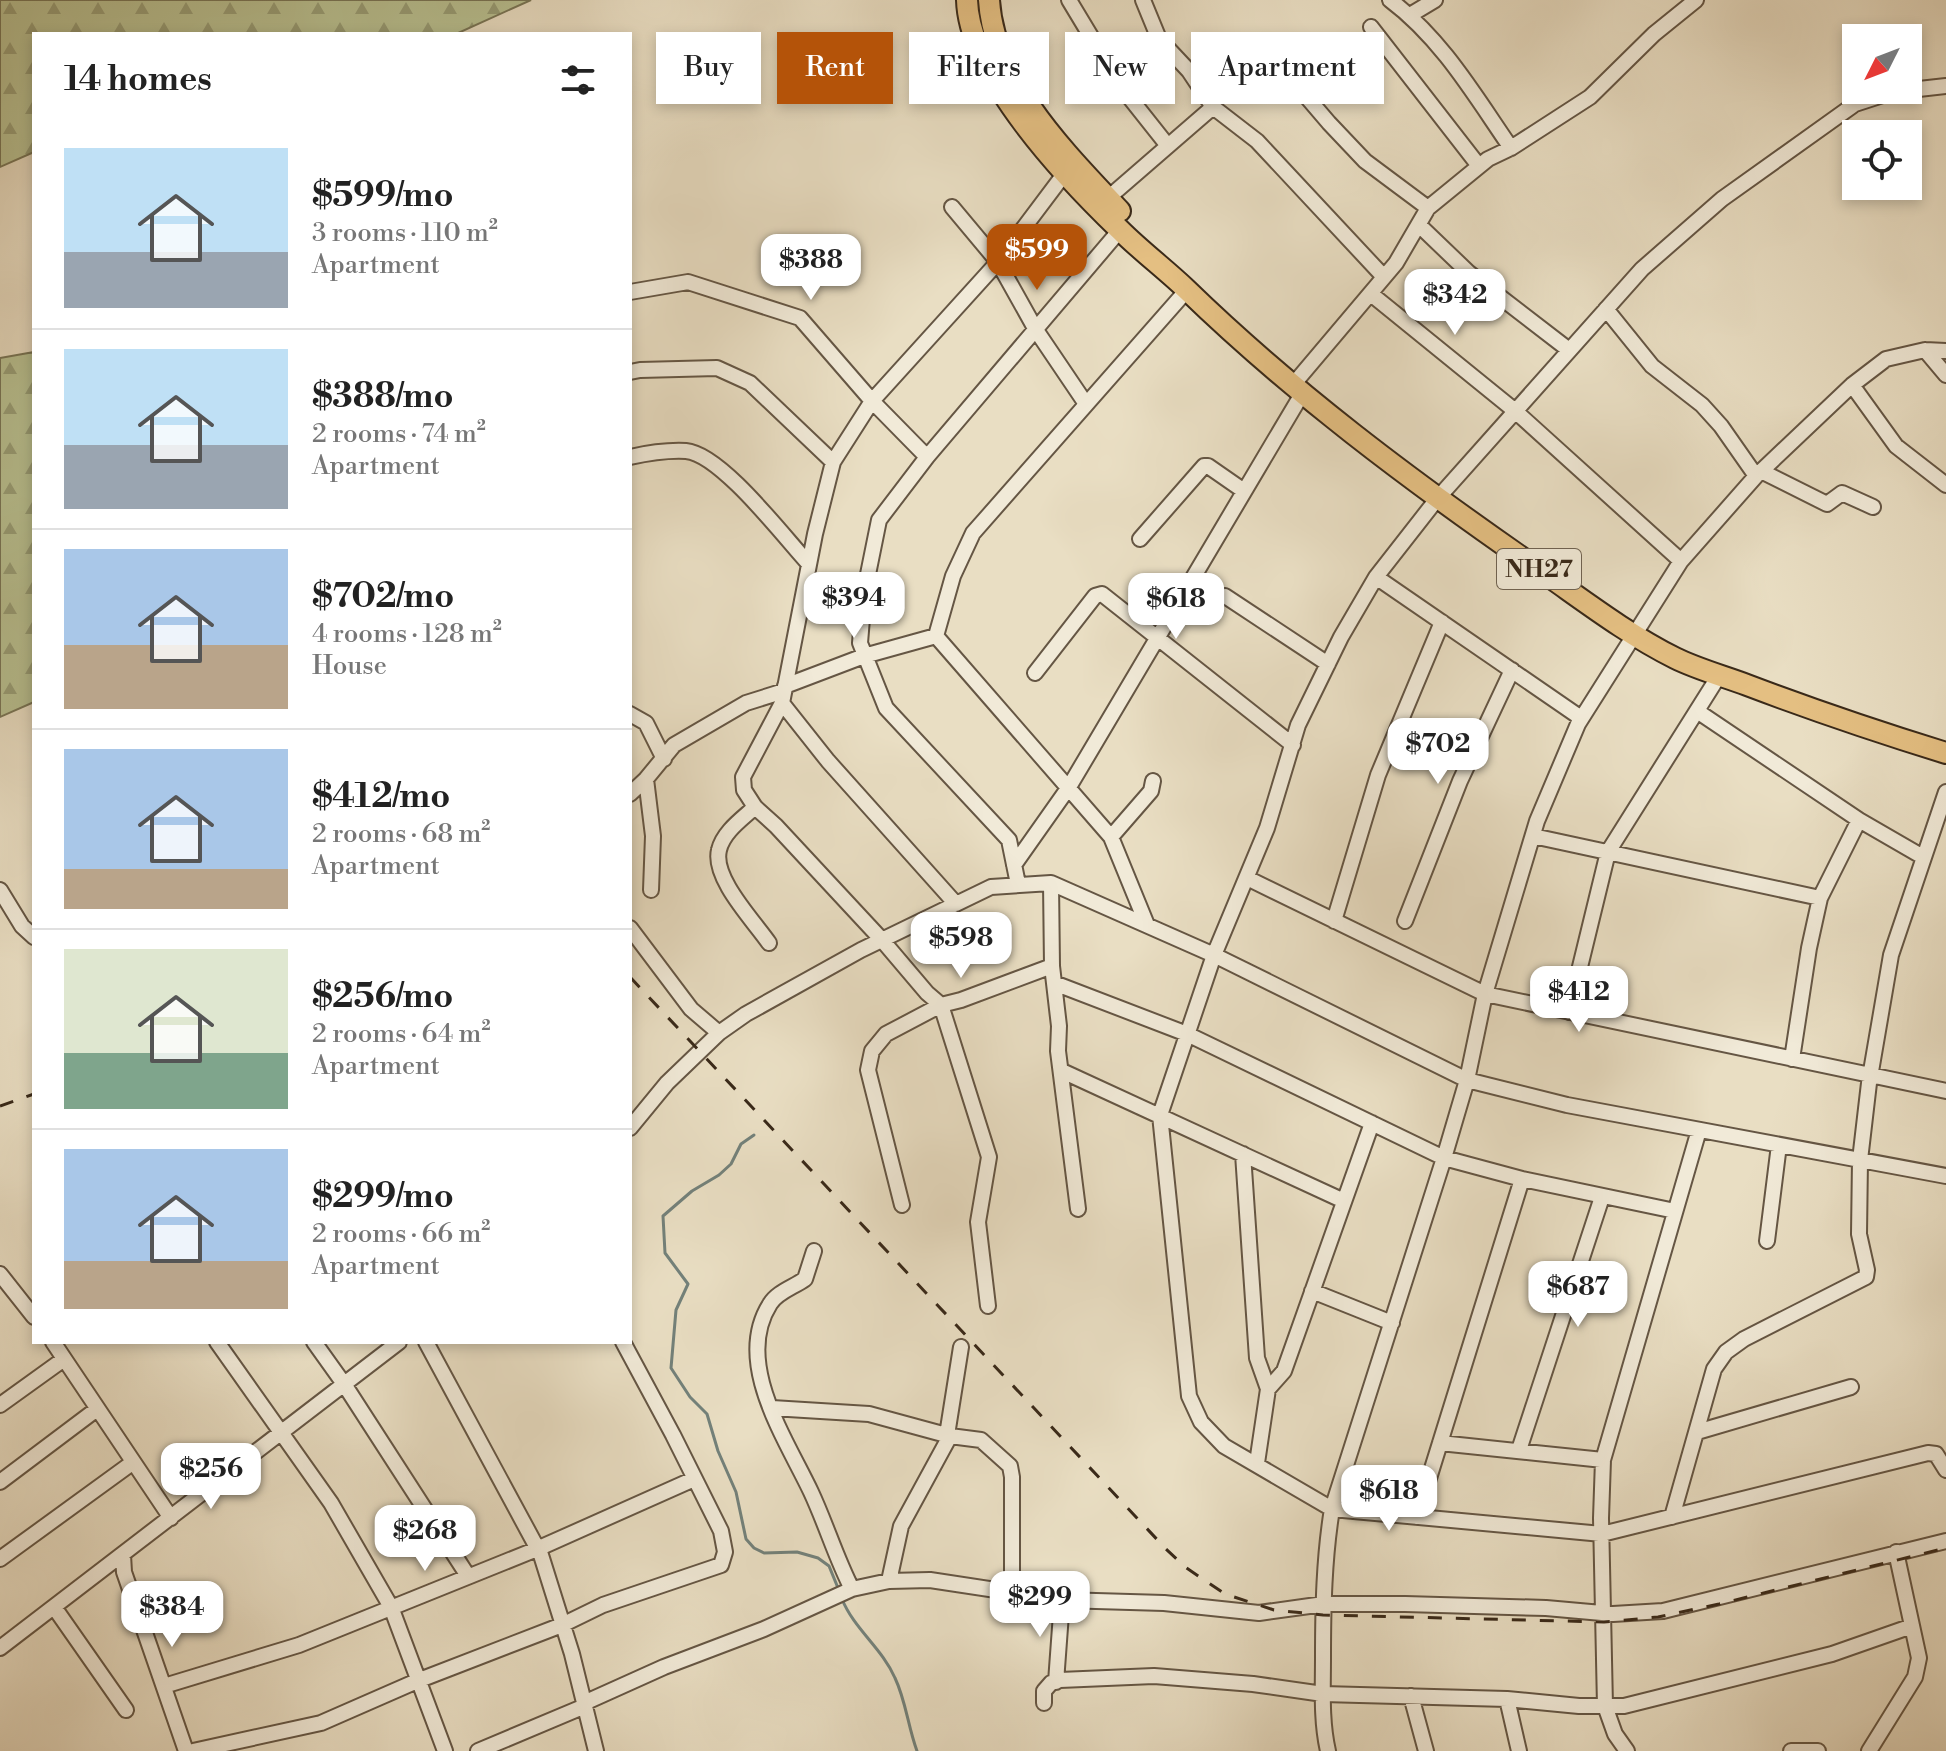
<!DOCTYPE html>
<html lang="en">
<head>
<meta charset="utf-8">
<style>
	body { margin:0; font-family:"Libre Bodoni",serif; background:#f2f2f2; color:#222; height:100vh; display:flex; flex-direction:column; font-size:30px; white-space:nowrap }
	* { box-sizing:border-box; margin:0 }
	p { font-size:26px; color:#767676 }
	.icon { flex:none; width:44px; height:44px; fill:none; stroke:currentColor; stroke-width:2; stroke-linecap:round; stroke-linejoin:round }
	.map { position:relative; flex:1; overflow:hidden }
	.sheet { position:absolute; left:32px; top:32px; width:600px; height:1312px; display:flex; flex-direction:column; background:#fff; border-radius:0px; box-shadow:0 4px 12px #0003 }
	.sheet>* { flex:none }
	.hud { position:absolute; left:656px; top:32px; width:760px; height:72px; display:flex; gap:16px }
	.needle { width:52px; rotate:228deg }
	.fabs { position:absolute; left:1842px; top:24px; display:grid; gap:16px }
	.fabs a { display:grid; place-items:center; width:80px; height:80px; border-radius:0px; background:#fff; box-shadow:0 4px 12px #0003; font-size:40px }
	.price { position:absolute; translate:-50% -68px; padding:0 18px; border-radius:16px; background:#fff; color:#222; font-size:26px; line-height:52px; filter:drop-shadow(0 2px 4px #0008) }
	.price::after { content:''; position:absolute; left:50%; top:48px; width:24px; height:18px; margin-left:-12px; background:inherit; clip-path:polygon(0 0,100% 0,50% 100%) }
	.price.current { background:#b45309; color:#fff }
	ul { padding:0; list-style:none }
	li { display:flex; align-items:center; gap:24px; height:200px; padding:0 32px }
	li+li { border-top:2px solid #e0e0e0 }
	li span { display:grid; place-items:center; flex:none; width:224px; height:160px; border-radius:0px; color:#555 }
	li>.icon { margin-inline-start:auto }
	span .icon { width:96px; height:96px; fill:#fffc; stroke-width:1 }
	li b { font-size:34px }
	h2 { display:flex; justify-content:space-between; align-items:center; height:96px; padding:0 32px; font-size:34px }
	.pill { padding:0 28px; border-radius:0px; background:#fff; box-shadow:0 4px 12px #0003; font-size:28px; line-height:72px }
	.pill.current { background:#b45309; color:#fff }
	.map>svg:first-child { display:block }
	.forest { fill:url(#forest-firs); stroke:#787556; stroke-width:2 }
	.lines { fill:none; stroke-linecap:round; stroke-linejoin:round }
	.stream { stroke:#73817a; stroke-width:3 }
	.minor-casing { stroke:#655644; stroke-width:18 }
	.highway-casing { stroke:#392919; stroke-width:24 }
	.minor { stroke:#f1ead8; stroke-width:14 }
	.highway { stroke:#e4bf82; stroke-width:20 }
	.rail { stroke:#392919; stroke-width:3; stroke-dasharray:14 14; stroke-linecap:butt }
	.labels { text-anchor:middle; stroke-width:6; stroke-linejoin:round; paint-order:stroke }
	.shield { fill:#f1ead8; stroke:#706352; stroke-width:2 }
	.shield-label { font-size:24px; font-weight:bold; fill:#392919 }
</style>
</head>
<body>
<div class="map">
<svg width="1946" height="1751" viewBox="0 0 1946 1751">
	<defs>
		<pattern id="forest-firs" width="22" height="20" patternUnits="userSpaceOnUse" patternTransform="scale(2)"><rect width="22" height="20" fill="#b8c192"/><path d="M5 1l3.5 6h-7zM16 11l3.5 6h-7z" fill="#979d76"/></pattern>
	</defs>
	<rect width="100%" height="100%" fill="#e9dec3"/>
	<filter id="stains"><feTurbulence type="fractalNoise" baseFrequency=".0025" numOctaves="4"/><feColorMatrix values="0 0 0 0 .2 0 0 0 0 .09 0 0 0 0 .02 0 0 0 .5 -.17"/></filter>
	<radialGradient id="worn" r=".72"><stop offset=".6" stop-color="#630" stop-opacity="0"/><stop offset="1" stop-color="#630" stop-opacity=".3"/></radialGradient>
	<!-- forest -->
	<path class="forest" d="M0,0H531L456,34H34V152L0,167Z
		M34,352V702L0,717V358Z"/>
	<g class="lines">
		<!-- stream -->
		<path class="stream" d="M754,1135L741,1144L731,1164L719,1175L692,1191L663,1216L665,1253L688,1284L676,1310L671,1368L690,1397L707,1414L718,1451L736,1492L746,1539L754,1548L764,1553L797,1552L818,1558L829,1566L838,1588
			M842,1599C854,1629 882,1648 895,1678C906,1701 908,1727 917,1751"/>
		<!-- minor casing -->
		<g class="minor-casing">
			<path id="minor" d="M1069,0L1122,88L1168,146
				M1143,0L1159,39L1189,71L1213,107
				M1390,0C1442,39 1475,96 1511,148
				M1410,15L1435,0
				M1371,27L1479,166
				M1264,47L1329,123L1365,161L1428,208
				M1946,86L1892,92L1855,104L1722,199L1642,269L1437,499L1376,577L1341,637L1298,725L1267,828L1214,955L1160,1115L1189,1396L1201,1422L1224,1446L1332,1509L1602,1534L1928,1453L1936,1454L1946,1470
				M1108,198L1213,107L1257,141L1384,277
				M952,207L998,262L1036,330L1086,404
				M1419,225L1469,273L1569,350
				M630,292L688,282L800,318L872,401L927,457
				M1371,294L1514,410L1681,561
				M1606,309L1652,366L1702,405L1721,426L1756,476
				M1925,350L1946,375
				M630,372L640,370L717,368L750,383L833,462
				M1852,385L1896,446L1946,485
				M1292,386L1396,263L1428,208L1488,159L1511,148L1590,97L1654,34L1696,0
				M630,457C648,453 668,450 686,451C721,454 784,537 809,564
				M1761,471L1827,504L1842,493L1873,507
				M1140,539L1204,466H1208L1244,491
				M1376,577L1581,718
				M1225,596L1328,664
				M1035,673L1095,596L1102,594L1293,745
				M785,686L864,656L936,636
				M782,703L828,761L956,904
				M1697,711L1859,820L1923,857
				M630,714L646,723L664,759
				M646,779L653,836L651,890
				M630,794L646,779L674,745L746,703L784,691
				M755,807C742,819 723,832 719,850C712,878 754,921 769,943
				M1533,836L1820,898
				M1111,837L1151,791L1153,781
				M1014,865L1069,787L1302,394
				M1247,878L1485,994L1946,1091
				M1051,883L1052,966L1059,1026L1058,1051L1078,1209
				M1018,884L1009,840L886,708L860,643L864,594L879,520L927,457L1120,230
				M0,890L22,926L34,937
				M1334,921L1378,775L1442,622
				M1405,921L1460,781L1512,670
				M1147,925L1111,837L936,636L953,576L973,533L1187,290
				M630,928L691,1009L719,1033L746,1014L861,950L991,887L1051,883L1214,955L1467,1080L1567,1105L1946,1176
				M1052,966L961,1000L941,1005L927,993L882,940L776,826L755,807L744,790L743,777L782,703L815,534L833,462L872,401L998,262L1065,173
				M1054,983L1187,1034L1444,1158L1522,1179L1675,1211
				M1569,1012L1608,852L1720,674
				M1792,1059L1809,948L1820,898L1859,820
				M1062,1071L1344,1201
				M630,1128L667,1083L719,1033
				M1243,1154L1257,1358L1268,1389L1257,1463
				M902,1205L868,1070L872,1051L886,1034L941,1005L989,1157L978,1222L988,1306
				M1767,1241L1779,1145
				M814,1251L805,1279C794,1287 777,1292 770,1304C733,1362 786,1439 811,1492C826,1524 836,1558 852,1589
				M0,1274L34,1317
				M1312,1291L1392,1323
				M53,1342L171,1518
				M217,1342L331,1503L391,1607L445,1751
				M314,1342L344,1384L468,1576
				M426,1342L541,1555L572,1654L596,1751
				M1268,1389L1284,1371L1372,1123
				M0,1405L64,1359
				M772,1408L869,1414L950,1436L981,1440L1010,1466L1012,1477V1592
				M1697,1432L1851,1387
				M947,1435L961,1347
				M1440,1443L1603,1460
				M1519,1450L1602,1197
				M0,1482L97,1409
				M1417,1517L1522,1179
				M1672,1517L1714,1369L1726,1352L1744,1339L1866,1277L1867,1270L1859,1234L1860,1160L1869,1083L1891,955L1946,792
				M123,1555L124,1572L186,1751
				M0,1559L132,1463
				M889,1581L901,1526L950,1436
				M54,1607L126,1710
				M0,1648L399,1342
				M1056,1682L1062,1600
				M164,1686L299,1645L537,1549L694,1479
				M1411,1696L1426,1751
				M1507,1699L1519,1751
				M584,1703L664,1667L764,1629L852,1589L889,1581L930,1580L1062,1600L1164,1603L1259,1613L1324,1604H1405L1546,1608L1613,1614L1663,1611L1946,1541
				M1044,1703V1691L1051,1683L1060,1680L1154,1676L1253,1684L1323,1694L1507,1699L1579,1706H1624L1832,1654L1912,1626
				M193,1751L321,1723L417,1681L562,1625L603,1605L721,1565L725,1552L721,1531L673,1435L623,1342
				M478,1751L585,1706
				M1328,1751C1321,1721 1323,1688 1323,1658C1323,1608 1324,1558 1332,1509L1444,1158L1467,1080L1485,994L1537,821L1578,724L1681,561L1756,476L1852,385L1886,359L1925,350L1946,351
				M1627,1751L1615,1734L1605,1706L1601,1518L1603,1460L1699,1130
				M1791,1751H1818
				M1869,1751L1915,1677L1919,1658L1896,1552"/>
		</g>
		<!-- highway casing -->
		<g class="highway-casing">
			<path id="highway" d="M967,0C969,76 1067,179 1120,230C1141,251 1165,269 1186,289C1292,392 1410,480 1531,564C1578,596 1623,632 1675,658C1697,669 1723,676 1747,685C1813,710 1878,732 1946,753
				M989,0C994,83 1066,153 1120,211"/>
		</g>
		<!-- minor -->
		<use href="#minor" class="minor"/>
		<!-- highway -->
		<use href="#highway" class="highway"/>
		<!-- rail -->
		<path class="rail" d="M630,977L1166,1549L1185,1567L1225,1594L1274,1610L1323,1615L1604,1622L1658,1617L1719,1604L1946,1548
			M0,1106L34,1094"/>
	</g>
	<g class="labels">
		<!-- shield labels -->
		<rect class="shield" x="1497" y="549" width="84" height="40" rx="6"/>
		<g class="shield-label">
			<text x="1539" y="577">NH27</text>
		</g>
	</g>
	<rect width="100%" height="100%" filter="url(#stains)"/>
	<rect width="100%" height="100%" fill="url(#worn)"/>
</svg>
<div class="fabs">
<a><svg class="needle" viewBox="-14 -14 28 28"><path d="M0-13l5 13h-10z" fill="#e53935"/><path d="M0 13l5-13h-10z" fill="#767676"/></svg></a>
<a><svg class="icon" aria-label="locate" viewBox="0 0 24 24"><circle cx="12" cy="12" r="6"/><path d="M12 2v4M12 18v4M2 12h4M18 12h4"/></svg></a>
</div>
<b class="price current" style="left:1037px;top:292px">$599</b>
<b class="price" style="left:811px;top:302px">$388</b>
<b class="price" style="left:1455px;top:337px">$342</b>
<b class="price" style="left:854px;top:640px">$394</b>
<b class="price" style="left:1176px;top:641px">$618</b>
<b class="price" style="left:1438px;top:786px">$702</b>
<b class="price" style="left:961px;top:980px">$598</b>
<b class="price" style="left:1579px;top:1034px">$412</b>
<b class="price" style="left:1578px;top:1329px">$687</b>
<b class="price" style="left:211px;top:1511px">$256</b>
<b class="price" style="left:1389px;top:1533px">$618</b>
<b class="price" style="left:425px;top:1573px">$268</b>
<b class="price" style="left:1040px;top:1639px">$299</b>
<b class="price" style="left:172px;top:1649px">$384</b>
<div class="hud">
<a class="pill">Buy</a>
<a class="pill current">Rent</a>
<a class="pill">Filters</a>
<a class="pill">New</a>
<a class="pill">Apartment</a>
</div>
<section class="sheet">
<h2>14 homes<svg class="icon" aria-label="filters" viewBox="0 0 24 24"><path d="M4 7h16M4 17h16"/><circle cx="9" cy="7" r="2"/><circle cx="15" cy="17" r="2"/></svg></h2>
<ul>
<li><span style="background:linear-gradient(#bfe0f5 65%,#9aa5b1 0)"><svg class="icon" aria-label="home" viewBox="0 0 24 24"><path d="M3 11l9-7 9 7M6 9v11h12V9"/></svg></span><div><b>$599/mo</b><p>3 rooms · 110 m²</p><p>Apartment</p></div></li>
<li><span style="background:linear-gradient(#bfe0f5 60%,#9aa5b1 0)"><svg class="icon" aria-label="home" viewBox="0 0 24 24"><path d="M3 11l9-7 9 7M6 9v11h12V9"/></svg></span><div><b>$388/mo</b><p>2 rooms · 74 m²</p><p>Apartment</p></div></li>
<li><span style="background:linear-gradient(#a9c7e8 60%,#b9a48a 0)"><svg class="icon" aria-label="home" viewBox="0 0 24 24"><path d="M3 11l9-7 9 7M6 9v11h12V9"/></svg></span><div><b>$702/mo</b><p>4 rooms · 128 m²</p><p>House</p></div></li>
<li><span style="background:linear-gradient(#a9c7e8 75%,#b9a48a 0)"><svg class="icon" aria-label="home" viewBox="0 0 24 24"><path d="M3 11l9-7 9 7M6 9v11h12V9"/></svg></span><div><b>$412/mo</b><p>2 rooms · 68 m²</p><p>Apartment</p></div></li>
<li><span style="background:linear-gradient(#dfe7d0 65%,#7fa58c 0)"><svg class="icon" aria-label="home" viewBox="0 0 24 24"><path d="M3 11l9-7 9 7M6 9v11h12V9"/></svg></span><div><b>$256/mo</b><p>2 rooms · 64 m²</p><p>Apartment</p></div></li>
<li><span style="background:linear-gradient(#a9c7e8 70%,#b9a48a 0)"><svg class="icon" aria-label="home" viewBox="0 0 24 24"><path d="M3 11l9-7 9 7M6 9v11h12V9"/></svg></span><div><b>$299/mo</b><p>2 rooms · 66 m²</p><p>Apartment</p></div></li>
</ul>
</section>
</div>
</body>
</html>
